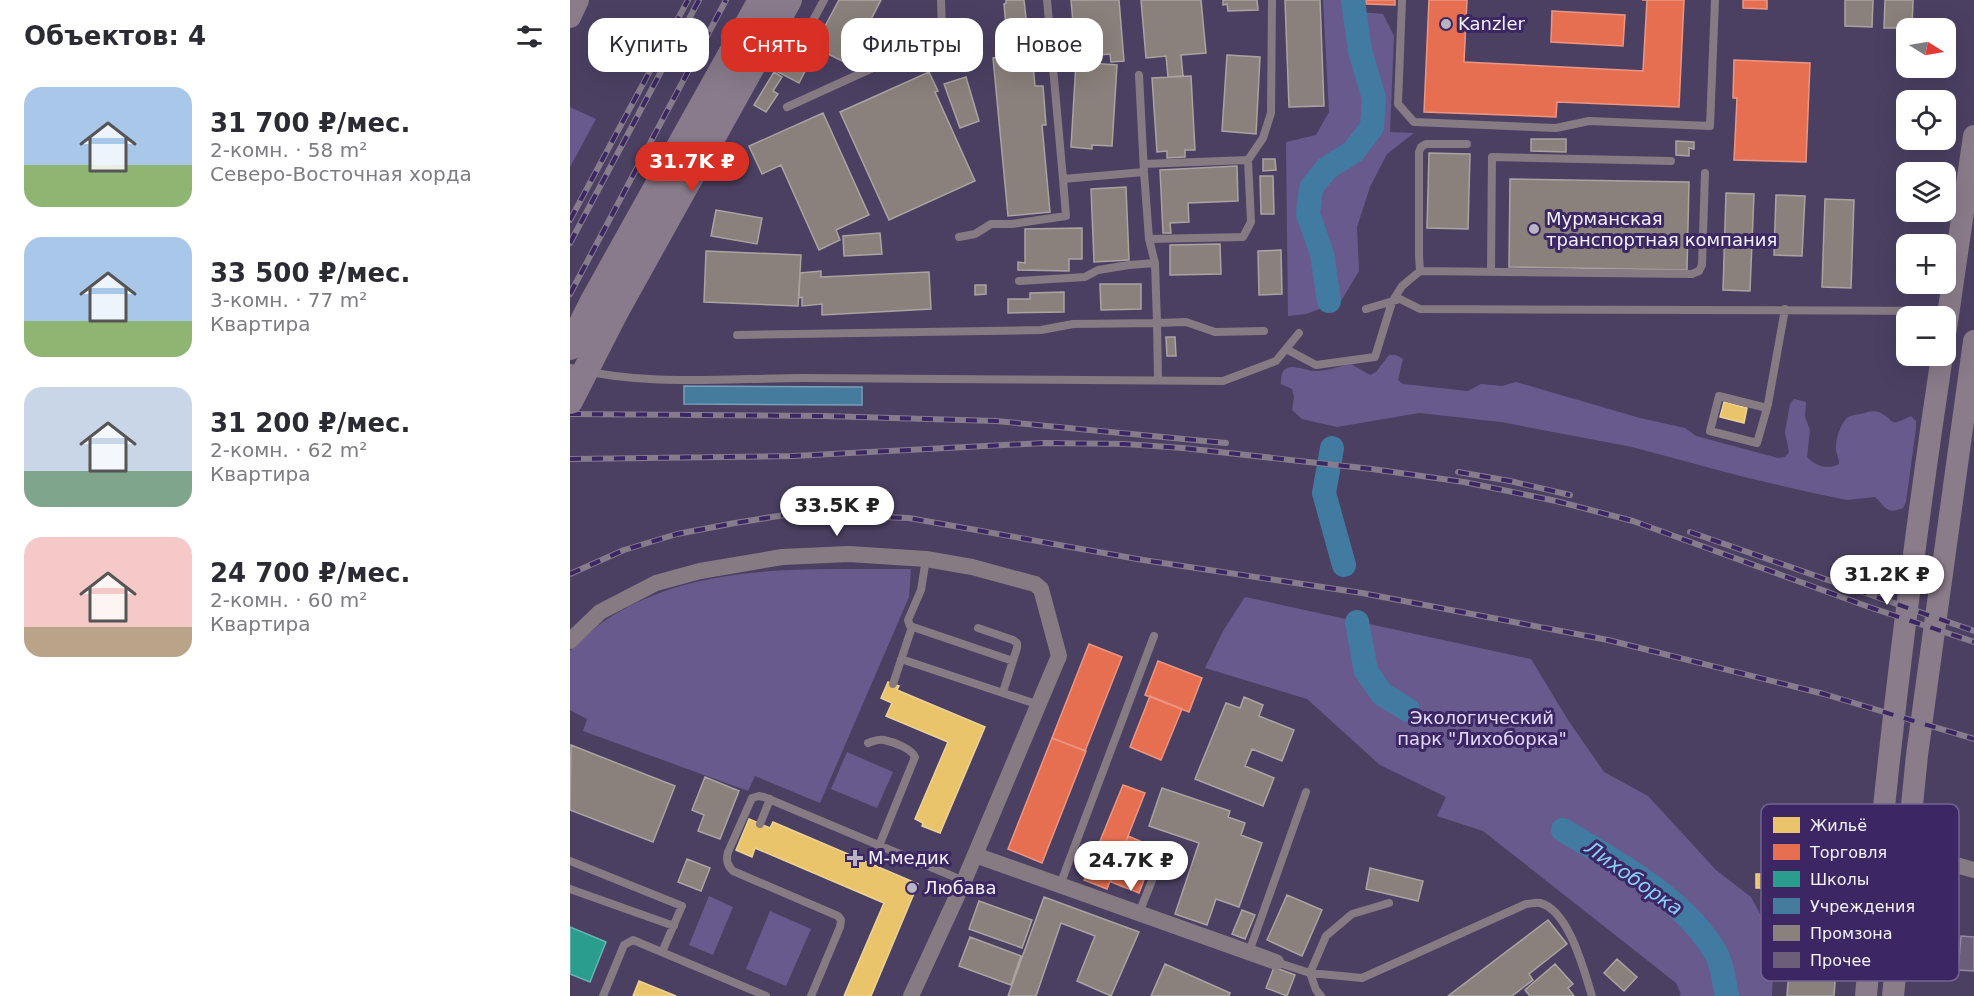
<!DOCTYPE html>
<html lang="ru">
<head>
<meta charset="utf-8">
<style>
	body { margin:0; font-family:"DejaVu Sans",sans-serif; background:#f2f2f3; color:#2b2b33; height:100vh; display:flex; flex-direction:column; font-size:22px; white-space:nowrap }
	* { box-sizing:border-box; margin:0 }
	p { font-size:20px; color:#7c7c81 }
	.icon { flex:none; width:33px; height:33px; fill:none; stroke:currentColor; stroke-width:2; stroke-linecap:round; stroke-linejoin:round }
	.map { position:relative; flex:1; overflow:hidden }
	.side { display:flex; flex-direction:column; background:#fff; width:570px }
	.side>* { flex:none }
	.hud { position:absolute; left:18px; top:18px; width:570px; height:54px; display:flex; gap:12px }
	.needle { width:39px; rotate:101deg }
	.tools { position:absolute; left:1326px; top:18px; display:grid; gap:12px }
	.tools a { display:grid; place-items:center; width:60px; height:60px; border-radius:12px; background:#fff; box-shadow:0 6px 24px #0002; font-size:30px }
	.price { position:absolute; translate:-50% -51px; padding:0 14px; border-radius:21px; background:#fff; color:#222; font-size:20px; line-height:39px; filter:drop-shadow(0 2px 3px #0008) }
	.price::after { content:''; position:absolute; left:50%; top:36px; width:18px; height:14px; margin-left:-9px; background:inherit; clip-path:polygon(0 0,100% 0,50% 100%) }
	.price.current { background:#d93025; color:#fff }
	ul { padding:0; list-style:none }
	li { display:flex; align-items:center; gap:18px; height:150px; padding:0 24px }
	li span { display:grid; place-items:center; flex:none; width:168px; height:120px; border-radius:18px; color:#555 }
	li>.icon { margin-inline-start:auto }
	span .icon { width:72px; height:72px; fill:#fffc; stroke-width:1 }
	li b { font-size:26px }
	h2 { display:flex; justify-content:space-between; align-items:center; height:72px; padding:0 24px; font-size:26px }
	.tag { padding:0 21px; border-radius:18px; background:#fff; box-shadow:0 6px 24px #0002; font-size:21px; line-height:54px }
	.tag.current { background:#d93025; color:#fff }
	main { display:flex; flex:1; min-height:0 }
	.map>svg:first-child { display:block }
	.green { fill:#695a8d }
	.homes { fill:#e9c46a; stroke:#ecd295; stroke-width:1.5 }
	.shops { fill:#e76f51; stroke:#eb9683; stroke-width:1.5 }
	.schools { fill:#2a9d8f; stroke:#66b6af; stroke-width:1.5 }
	.public { fill:#457b9d; stroke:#799fb9; stroke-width:1.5 }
	.industry { fill:#8a817c; stroke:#aaa3a2; stroke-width:1.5 }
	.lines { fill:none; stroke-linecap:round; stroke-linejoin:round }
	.river { stroke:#417ba1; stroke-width:24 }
	.building { fill:#6b5e79; stroke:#9486a2; stroke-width:1.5 }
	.lane { stroke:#867a83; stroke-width:8 }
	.street { stroke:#867a83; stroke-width:16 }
	.secondary { stroke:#8a7c89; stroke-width:22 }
	.rail-casing { stroke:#867c8c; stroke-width:6 }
	.rail { stroke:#3c2764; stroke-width:4; stroke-dasharray:11; stroke-linecap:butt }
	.primary-bridge { stroke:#897b8b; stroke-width:26 }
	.poi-dot { fill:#b8b4c4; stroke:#3c2764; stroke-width:2 }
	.labels { text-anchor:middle; stroke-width:6; stroke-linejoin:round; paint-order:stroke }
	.poi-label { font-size:18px; fill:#f3f2f9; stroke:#3c2764; text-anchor:start }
	.park-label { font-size:18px; fill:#e3dbfd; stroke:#3c2764 }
	.water-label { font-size:20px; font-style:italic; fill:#88d0fc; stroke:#3c2764 }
	.key { fill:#3c2764; stroke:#736491; stroke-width:1.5 }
	.key-label { font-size:16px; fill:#f3f2f9 }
</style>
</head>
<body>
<main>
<section class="side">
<h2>Объектов: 4<svg class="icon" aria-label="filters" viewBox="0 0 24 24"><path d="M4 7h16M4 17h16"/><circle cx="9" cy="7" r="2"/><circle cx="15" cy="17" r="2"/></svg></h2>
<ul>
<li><span style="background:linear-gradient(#a9c7e8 65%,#8fb573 0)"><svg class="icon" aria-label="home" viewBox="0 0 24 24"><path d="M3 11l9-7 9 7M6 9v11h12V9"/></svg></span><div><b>31 700 ₽/мес.</b><p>2-комн. · 58 m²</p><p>Северо-Восточная хорда</p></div></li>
<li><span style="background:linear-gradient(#a9c7e8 70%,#8fb573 0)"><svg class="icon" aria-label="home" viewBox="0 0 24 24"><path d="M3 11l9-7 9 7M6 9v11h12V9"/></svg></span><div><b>33 500 ₽/мес.</b><p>3-комн. · 77 m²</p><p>Квартира</p></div></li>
<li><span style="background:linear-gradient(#c9d6e8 70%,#7fa58c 0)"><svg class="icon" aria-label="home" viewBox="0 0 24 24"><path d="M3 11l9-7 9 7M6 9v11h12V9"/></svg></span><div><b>31 200 ₽/мес.</b><p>2-комн. · 62 m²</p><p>Квартира</p></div></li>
<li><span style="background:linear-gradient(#f6c9c9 75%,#b9a48a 0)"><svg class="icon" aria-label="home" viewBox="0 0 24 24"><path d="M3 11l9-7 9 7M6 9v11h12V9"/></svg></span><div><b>24 700 ₽/мес.</b><p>2-комн. · 60 m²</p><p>Квартира</p></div></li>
</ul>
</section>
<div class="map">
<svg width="1404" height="996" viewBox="0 0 1404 996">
	<rect width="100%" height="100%" fill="#4b4062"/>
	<!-- green -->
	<path class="green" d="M753,0H789L790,12L813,14L824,36L820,132L844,133L817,154L800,187L787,227L789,271L771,301L736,314L718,316L716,142L746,135L759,112Z
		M0,107L26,119L0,167Z
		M819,355H826L833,359L828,380L833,384L898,391L911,384L932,386L946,382L1070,418L1115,428L1126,436L1208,458L1215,457L1219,452L1215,432L1220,404L1224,399L1236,402L1235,417L1240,430L1237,457C1245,466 1258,470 1269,464C1269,458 1267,455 1266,450C1265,441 1271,420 1280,416C1283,415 1286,415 1290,414C1296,413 1302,410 1308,412C1327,419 1315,429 1341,416L1346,421V428L1336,502L1333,508C1316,515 1316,507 1305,497L1277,500L1243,493L1174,477L1062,447L931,422L849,413L767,427L732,419L722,410L724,397L722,389L711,384C710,355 734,372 747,371C758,371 770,366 781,364L800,375L806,372Z
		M341,569L339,597L250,803L185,776L178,791L13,731L17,719L0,710V651C13,639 27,625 42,616C131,561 241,570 341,569Z
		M675,597L961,659L998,720L1034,772L1078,796L1146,870L1181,897L1204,940L1202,996H1109L1111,994L1106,983L913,831L867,816L876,797L810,765L737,699L635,668L653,631Z
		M277,752L323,772L307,808L261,789Z
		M139,896L163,907L143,955L119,945Z
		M200,911L241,929L216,986L176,969Z"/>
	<!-- homes -->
	<path class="homes" d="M1154,402L1177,408L1174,423L1150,417Z
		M318,682L329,686L327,690L415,727L370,833L352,826L353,823L345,819L378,742L316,716L322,703L311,698Z
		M179,819L200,828L203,822L348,884L301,996H274L314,903L185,848L182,857L166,850Z
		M1186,874H1201V888H1186Z
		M69,981L106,996H63Z"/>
	<!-- shops -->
	<path class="shops" d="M796,0H825V5L796,4Z
		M859,0H897L894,62L1073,71L1077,0H1072H1114L1109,107L987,102L986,117L854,112Z
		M1173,0H1197V9L1173,8Z
		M982,11L1055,15L1053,46L981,42Z
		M1164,60L1240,63L1236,162L1164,160L1167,98H1163Z
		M519,644L552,657L515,751L482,738Z
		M588,661L632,678L619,712L575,695Z
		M580,696L612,709L591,760L560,747Z
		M482,738L516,751L472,863L438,849Z
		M553,785L575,793L537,889L514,880Z
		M558,836L570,841L558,873L574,880L569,893L541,882Z"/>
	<!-- schools -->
	<path class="schools" d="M0,927L36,942L20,982L0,974Z"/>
	<!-- public -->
	<path class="public" d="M114,386L292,387V405L114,404Z"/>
	<!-- industry -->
	<path class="industry" d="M269,0H311L278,64L244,47Z
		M436,0H454L457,27H436L434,4L436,3Z
		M501,0H549L554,61L541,62L540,54L506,57Z
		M571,0H631L636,53L611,55L613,76L598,77L596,56L576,58Z
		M653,0H687L688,10L658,11L657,4L653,5Z
		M715,0H750L754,106L719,107Z
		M1275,0H1303L1302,27L1275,26Z
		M1315,0H1343L1342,28H1314Z
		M359,19L360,35L309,39L308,23Z
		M222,40L245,52L229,83L206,71Z
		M462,54L465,86H473L476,125H472L480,212L438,216L423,58Z
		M657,55L690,57L686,134L652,131Z
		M506,62L547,65L542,146L522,145V149L501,147Z
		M204,72L212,77L203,91L208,94L196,112L184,105Z
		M359,72L368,91L365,92L405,181L319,220L270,112Z
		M621,76L625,150H615V157L597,158V151L587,152L582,78Z
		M396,77L409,121L390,128L374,84Z
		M253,113L299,215L266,230L270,240L249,250L211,165L192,174L179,146Z
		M961,139H996V152L961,151Z
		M1106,141L1124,142V149L1119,148V156L1106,155Z
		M859,153L900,154L898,229L857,228Z
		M693,159H705L706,170L693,171Z
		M667,166L668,201L618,203L619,222L600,223L601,233H593L590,170Z
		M690,176H703L704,214H691Z
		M940,179L1119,182L1117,270L939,267Z
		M556,187L559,260L524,262L521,189Z
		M1156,193L1184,194L1180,291L1153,290Z
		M1206,195L1235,196L1232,256L1204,255Z
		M1255,199L1284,200L1281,288L1252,287Z
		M146,210L192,218L187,244L141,236Z
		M512,228V259H499V271L448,270V262L455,263V229Z
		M310,233L312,254L274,256L273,236Z
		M650,244L651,274L600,275V245Z
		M711,250L712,294L689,295L688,251Z
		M136,251L231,255L228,306L134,302Z
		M251,271V277L359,272L361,309L252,315V304L232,306V297L229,298L230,273Z
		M530,284H571V309L531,310Z
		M405,285H416V294L405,295Z
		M494,292V312L438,313V299H460V293Z
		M596,337H605L606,356H597Z
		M674,697L693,705L689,716L724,730L712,761L682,749L675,766L704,778L693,806L625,779L656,703L670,708Z
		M1,745L105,786L83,842L0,810Z
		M135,777L169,791L150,839L128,831L134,815L122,810Z
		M592,788L660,811L658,817L675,823L671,835L692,843L669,907L646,899L637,925L605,914L629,843L579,826Z
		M117,859L140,868L131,891L108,882Z
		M800,868L853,881L848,901L796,889Z
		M1227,871L1273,874L1264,996H1217Z
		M717,895L752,910L732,956L697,940Z
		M474,897L569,932L541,996L507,981L525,936L491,923L466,996H438Z
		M409,901L462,920L452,948L399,929Z
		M672,910L685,915L675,939L662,934Z
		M978,920L997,944L959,974L963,980L942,996H878Z
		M400,937L451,956L441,985L389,966Z
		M1047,959L1067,977L1054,991L1034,973Z
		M595,964L660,993L659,996H581Z
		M985,964L1003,984L998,988L1004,996H960L955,990Z
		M704,967L725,975L717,996L696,988Z"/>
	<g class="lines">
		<!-- river -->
		<path class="river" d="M759,301L752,254L738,214L741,188L757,168L783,152L802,127L804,98L790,51L783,0
			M762,448L754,493L774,565
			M787,622L796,671L812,694L838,710
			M993,830C1046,862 1116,899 1147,955C1153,967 1154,983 1157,996"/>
	</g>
	<!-- building -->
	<path class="building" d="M1391,936L1404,937V971L1388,970Z"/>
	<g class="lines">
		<!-- lane -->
		<path class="lane" d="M477,0L493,179L574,172
			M832,0L828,104L844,122L986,128L1019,121L1140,126L1145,0
			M235,35L254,0
			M569,75L574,172L579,239L585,263L587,323L616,322L645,332L694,331
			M217,107L362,41L372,30L371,0
			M574,164L678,160
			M389,237L405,234L421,224H442L496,216L493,179
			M579,239L673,237L681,222L678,160L693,138L701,113L702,0
			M850,271L849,254V152L851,147L856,144H897
			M921,271L922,157L1101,161
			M449,281L515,277L528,270L559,265L585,263
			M796,309L830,299L850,309L1377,311
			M167,335L471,330L503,324L587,323L588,380
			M716,349L746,365L805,357L822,302L832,286L850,271L1122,274L1129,271L1132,265L1135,173
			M0,368C77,387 157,378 235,378C374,379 514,380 653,381L706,361L729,333
			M1197,408L1149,396L1140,431L1187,443L1197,408L1198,404L1215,309
			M356,559L351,590L338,620L340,626L443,661
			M408,628L443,640L447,643V648L433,692
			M331,659L469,705
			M323,684L342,627
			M298,743C303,741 309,739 314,740C324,742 342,749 345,757L309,846
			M190,824L200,799
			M0,861L112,906L92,952
			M1225,862L1272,860L1307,863
			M490,885L584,636
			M0,889L104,926
			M569,913L591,858
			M679,952L736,792
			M706,962L740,973L792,978L956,904C960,904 966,902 970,903C999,910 1014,971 1022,996
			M33,996L54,945L63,940L196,996
			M241,996L270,927L271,920L268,916L163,871C157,865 156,860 158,852L182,798L189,796L194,797L394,881
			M751,996L746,990L740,973L756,936L782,914L819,903"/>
		<!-- street -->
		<path class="street" d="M0,641L30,612L86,583L130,571L212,557L279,554L356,559L402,567L465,584L471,589L489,656L394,881L341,996
			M405,855L706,962
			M1338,857L1372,861L1404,870"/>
		<!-- secondary -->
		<path class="secondary" d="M0,17L8,0
			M1376,329L1404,136
			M1296,996C1314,782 1340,568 1372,356
			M1323,996L1347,755L1404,341"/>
		<!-- rail casing -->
		<g class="rail-casing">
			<path id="rail" d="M0,220L118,0
				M0,243L129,0
				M0,294L156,0
				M0,414L254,416L426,421L656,443
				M0,459L223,456L474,443L555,444L613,448L802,469L894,482L986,501L1063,521L1299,607L1404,642
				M888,472L940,481L1000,495
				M1120,532L1404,631
				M0,574L54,550L107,534L165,523L221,514L339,518L573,560L792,593L1038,640L1254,694L1404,739"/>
		</g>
		<!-- rail -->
		<use href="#rail" class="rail"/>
		<!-- primary-bridge -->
		<path class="primary-bridge" d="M0,347L23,301L191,0
			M0,401L45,313L219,0"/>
	</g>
	<!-- markers -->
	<g class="poi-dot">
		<circle cx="876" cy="24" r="6"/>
		<circle cx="964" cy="229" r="6"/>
		<path d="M282 849h6v6h6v6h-6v6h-6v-6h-6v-6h6z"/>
		<circle cx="342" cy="888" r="6"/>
	</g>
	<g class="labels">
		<!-- poi labels -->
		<g class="poi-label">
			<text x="888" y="30">Kanzler</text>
			<text x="976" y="225">Мурманская<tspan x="976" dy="21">транспортная компания</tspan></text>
			<text x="298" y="864">М-медик</text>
			<text x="354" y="894">Любава</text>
		</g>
		<!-- park labels -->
		<g class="park-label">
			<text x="912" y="724">Экологический<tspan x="912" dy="21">парк "Лихоборка"</tspan></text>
		</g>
		<!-- water labels -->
		<g class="water-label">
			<text transform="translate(1064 878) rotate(35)" y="7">Лихоборка</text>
		</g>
	</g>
	<!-- legend -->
	<rect x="1191" y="804" width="198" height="177" rx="9" class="key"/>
	<rect x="1203" y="817" width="27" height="16" fill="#e9c46a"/>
	<rect x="1203" y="844" width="27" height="16" fill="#e76f51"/>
	<rect x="1203" y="871" width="27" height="16" fill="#2a9d8f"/>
	<rect x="1203" y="898" width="27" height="16" fill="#457b9d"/>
	<rect x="1203" y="925" width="27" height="16" fill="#8a817c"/>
	<rect x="1203" y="952" width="27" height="16" fill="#6b5e79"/>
	<g class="key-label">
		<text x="1240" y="831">Жильё</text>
		<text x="1240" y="858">Торговля</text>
		<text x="1240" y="885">Школы</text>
		<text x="1240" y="912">Учреждения</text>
		<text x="1240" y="939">Промзона</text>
		<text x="1240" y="966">Прочее</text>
	</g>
</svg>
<div class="tools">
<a><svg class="needle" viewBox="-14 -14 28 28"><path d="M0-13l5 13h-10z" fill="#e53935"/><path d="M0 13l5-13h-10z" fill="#7c7c81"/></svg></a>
<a><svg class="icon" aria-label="locate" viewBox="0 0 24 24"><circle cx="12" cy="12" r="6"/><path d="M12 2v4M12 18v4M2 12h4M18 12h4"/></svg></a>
<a><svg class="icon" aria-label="layers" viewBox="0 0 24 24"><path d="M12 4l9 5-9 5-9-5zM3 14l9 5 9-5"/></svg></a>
<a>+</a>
<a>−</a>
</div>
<b class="price current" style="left:122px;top:193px">31.7K ₽</b>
<b class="price" style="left:267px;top:537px">33.5K ₽</b>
<b class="price" style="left:1317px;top:606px">31.2K ₽</b>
<b class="price" style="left:561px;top:892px">24.7K ₽</b>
<div class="hud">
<a class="tag">Купить</a>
<a class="tag current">Снять</a>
<a class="tag">Фильтры</a>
<a class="tag">Новое</a>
</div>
</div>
</main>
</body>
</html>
